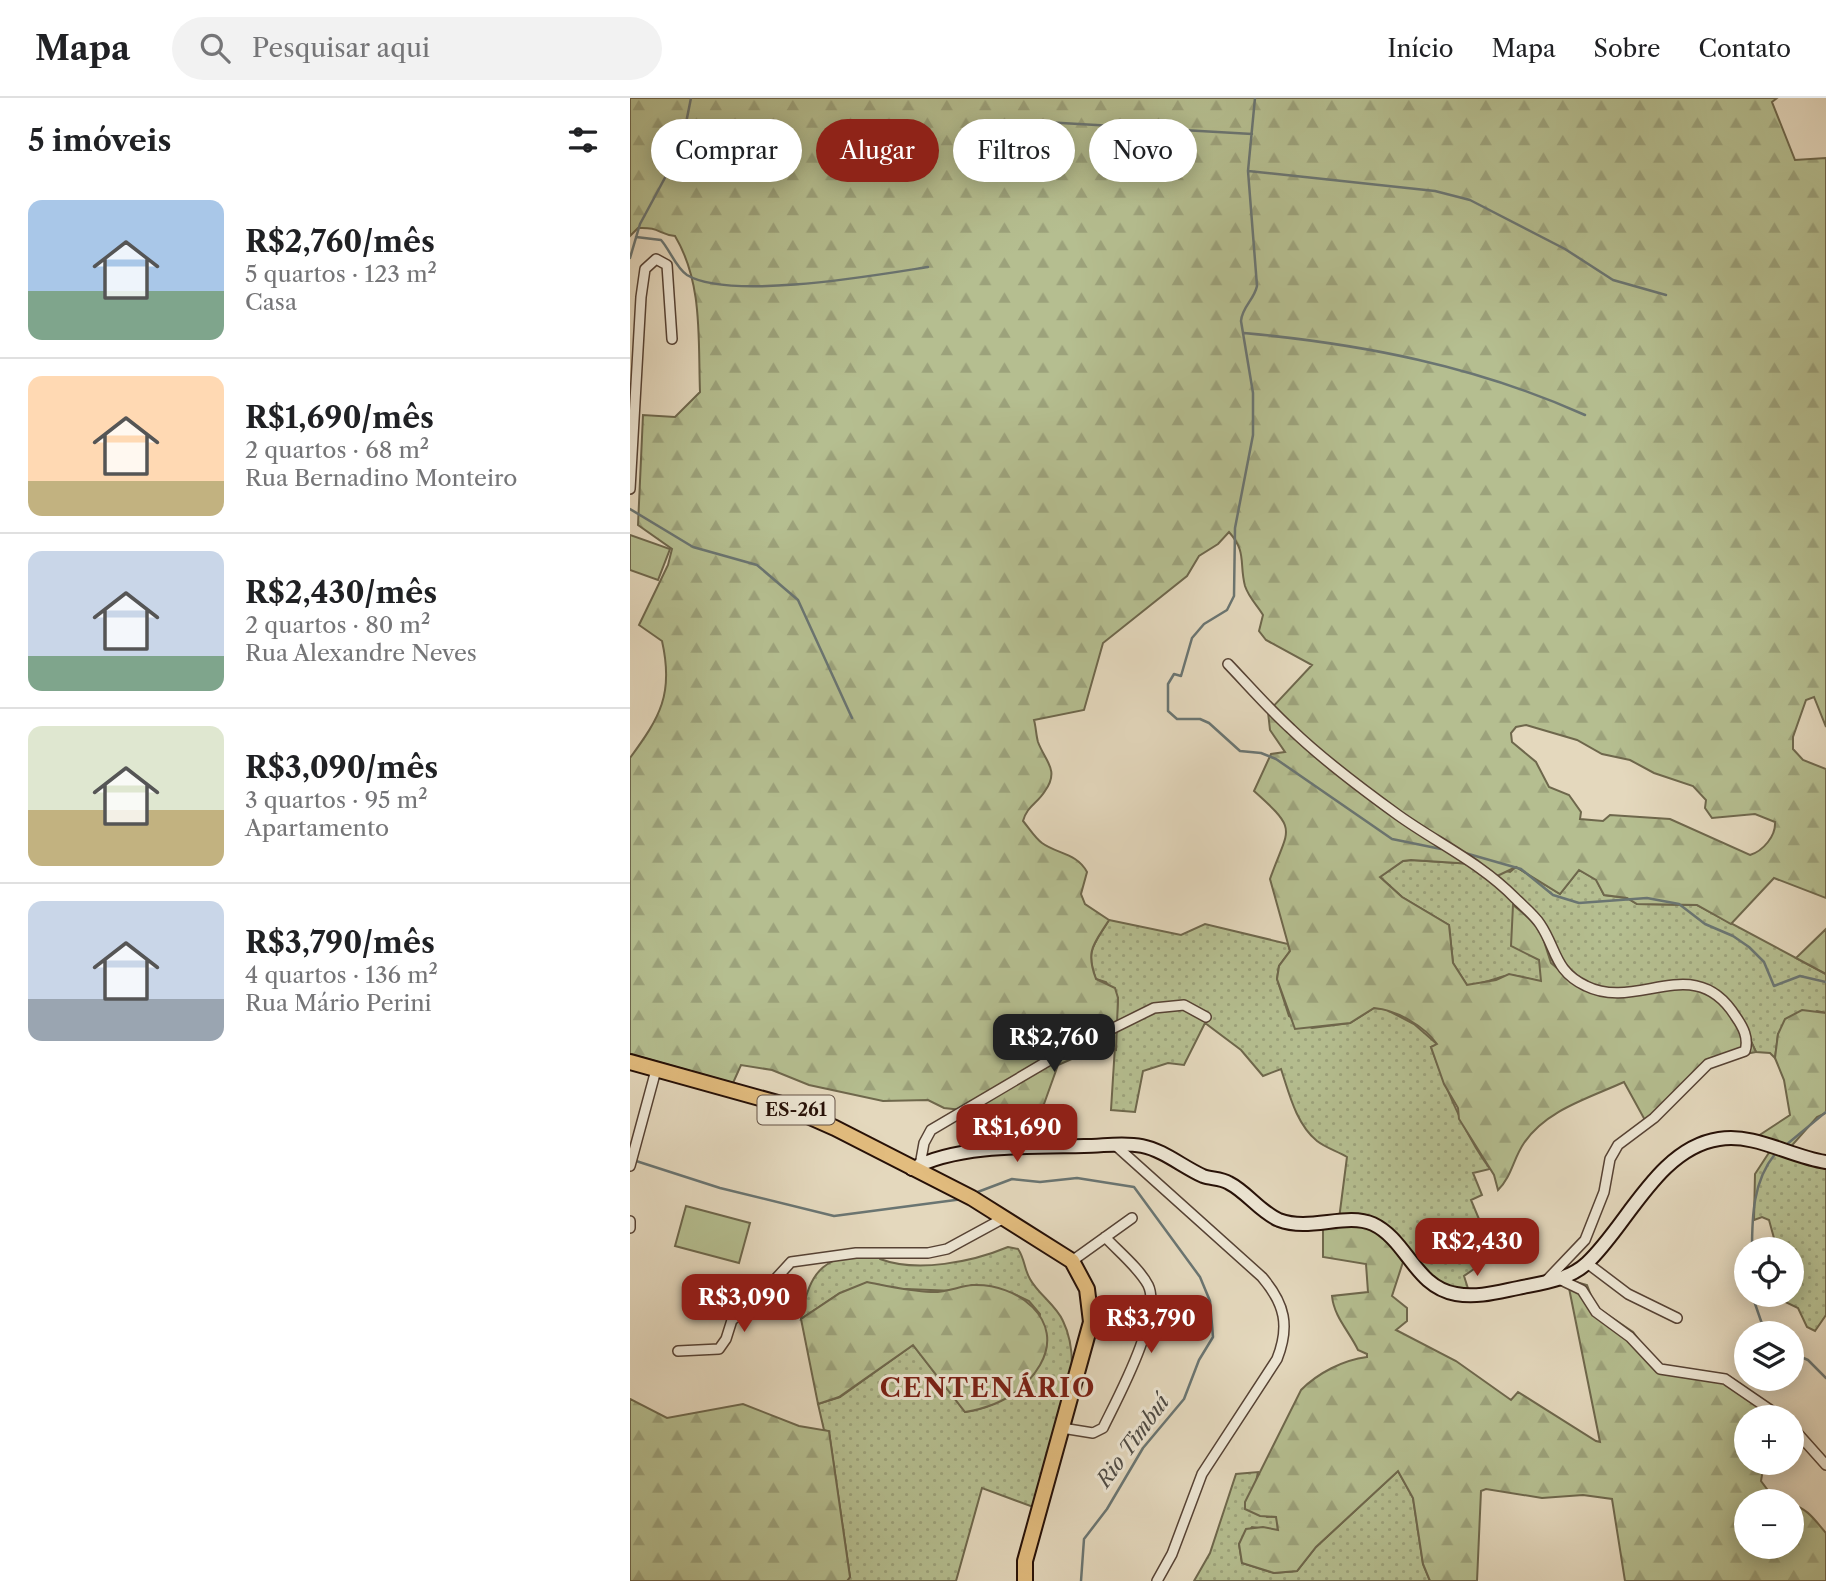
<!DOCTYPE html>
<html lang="pt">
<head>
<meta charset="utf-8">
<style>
	body { margin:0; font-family:"Libre Caslon Text",serif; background:#f2f2f2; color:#202124; height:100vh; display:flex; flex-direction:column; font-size:26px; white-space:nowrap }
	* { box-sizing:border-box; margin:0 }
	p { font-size:23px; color:#757577 }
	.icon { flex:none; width:38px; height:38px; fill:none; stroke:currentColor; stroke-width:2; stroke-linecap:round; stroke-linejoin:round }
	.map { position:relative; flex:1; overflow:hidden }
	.drawer { display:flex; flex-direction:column; background:#fff; width:630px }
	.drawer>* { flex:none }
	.guide { position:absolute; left:21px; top:21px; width:665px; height:63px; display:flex; gap:14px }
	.controls { position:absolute; left:1104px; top:1139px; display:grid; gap:14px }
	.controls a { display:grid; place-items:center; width:70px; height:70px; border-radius:50%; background:#fff; box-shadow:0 4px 18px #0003; font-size:35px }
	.price { position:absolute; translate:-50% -60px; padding:0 16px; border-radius:14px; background:#8f2418; color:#fff; font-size:23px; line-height:46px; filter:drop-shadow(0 2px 4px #0008) }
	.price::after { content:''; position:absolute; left:50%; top:42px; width:21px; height:16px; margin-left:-10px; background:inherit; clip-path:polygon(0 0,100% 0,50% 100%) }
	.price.active { background:#222; color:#fff }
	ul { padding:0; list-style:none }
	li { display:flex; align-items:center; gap:21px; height:175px; padding:0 28px }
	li+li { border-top:2px solid #e0e0e0 }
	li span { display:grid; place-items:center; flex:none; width:196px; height:140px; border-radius:14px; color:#555 }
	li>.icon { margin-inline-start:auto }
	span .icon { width:84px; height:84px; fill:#fffc; stroke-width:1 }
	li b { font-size:30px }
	h2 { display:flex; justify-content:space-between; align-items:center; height:84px; padding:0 28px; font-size:30px }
	.chip { padding:0 24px; border-radius:32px; background:#fff; box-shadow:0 4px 18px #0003; font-size:24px; line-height:63px }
	.chip.active { background:#8f2418; color:#fff }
	header { display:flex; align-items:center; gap:42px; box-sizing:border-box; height:98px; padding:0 35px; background:#fff; border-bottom:2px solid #e0e0e0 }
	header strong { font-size:33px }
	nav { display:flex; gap:38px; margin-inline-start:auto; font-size:24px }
	.search { width:490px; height:63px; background:#f2f2f2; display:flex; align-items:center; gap:18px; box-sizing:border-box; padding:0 24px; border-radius:38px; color:#757577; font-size:26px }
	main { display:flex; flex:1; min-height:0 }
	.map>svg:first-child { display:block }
	.grass { fill:url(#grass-dots); stroke:#6e674c; stroke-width:2 }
	.forest { fill:url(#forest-firs); stroke:#6e674c; stroke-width:2; fill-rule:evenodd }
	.pitch { fill:#b5be90; stroke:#6e674c; stroke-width:2 }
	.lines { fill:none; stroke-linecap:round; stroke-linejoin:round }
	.stream { stroke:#6a7572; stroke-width:2.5 }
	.street-casing { stroke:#564234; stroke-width:12 }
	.secondary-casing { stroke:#261007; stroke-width:16 }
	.primary-casing { stroke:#261007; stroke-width:18 }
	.street { stroke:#ede6d4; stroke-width:9 }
	.secondary { stroke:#ede6d4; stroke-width:12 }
	.primary { stroke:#e2bc7e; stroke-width:14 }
	.labels { text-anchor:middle; stroke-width:6; stroke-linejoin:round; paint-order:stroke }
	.shield { fill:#ede6d4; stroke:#625044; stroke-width:2 }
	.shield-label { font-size:18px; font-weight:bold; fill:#261007 }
	.water-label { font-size:21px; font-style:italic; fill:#4e4b45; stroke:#ede6d4 }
	.district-label { font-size:26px; font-weight:bold; letter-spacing:2px; fill:#7a1f14; stroke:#ede6d4 }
</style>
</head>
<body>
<header>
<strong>Mapa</strong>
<div class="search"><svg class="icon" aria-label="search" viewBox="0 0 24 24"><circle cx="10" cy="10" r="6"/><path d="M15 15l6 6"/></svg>Pesquisar aqui</div>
<nav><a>Início</a><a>Mapa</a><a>Sobre</a><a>Contato</a></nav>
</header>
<main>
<section class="drawer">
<h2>5 imóveis<svg class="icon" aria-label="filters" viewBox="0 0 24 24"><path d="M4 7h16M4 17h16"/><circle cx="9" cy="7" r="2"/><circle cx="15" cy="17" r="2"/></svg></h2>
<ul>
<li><span style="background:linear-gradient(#a9c7e8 65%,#7fa58c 0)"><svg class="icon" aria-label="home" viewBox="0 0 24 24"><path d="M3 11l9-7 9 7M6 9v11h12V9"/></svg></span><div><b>R$2,760/mês</b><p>5 quartos · 123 m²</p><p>Casa</p></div></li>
<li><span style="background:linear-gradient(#ffd9b3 75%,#c2b280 0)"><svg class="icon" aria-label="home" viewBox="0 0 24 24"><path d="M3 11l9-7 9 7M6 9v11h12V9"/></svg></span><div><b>R$1,690/mês</b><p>2 quartos · 68 m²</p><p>Rua Bernadino Monteiro</p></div></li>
<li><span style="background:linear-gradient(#c9d6e8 75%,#7fa58c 0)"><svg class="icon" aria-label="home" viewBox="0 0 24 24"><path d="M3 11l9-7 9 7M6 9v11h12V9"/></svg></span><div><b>R$2,430/mês</b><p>2 quartos · 80 m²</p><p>Rua Alexandre Neves</p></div></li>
<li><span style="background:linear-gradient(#dfe7d0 60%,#c2b280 0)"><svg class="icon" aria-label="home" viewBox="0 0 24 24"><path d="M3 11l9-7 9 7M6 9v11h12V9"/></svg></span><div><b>R$3,090/mês</b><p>3 quartos · 95 m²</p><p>Apartamento</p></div></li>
<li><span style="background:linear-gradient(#c9d6e8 70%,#9aa5b1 0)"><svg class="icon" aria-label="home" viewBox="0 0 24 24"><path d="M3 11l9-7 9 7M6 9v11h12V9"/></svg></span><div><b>R$3,790/mês</b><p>4 quartos · 136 m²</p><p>Rua Mário Perini</p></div></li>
</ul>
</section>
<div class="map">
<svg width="1196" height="1483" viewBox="0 0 1196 1483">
	<defs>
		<pattern id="grass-dots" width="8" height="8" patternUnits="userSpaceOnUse" patternTransform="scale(1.75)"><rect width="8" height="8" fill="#b5be90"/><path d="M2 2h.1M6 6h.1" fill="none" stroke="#9ca27b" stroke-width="1.8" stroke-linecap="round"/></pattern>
		<pattern id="forest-firs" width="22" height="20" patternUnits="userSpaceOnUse" patternTransform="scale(1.75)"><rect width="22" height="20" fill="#b5be90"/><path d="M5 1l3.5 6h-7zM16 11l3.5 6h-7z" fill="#9ca27b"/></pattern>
	</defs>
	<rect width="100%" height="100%" fill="#e4d8bd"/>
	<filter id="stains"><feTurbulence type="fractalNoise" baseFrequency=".00286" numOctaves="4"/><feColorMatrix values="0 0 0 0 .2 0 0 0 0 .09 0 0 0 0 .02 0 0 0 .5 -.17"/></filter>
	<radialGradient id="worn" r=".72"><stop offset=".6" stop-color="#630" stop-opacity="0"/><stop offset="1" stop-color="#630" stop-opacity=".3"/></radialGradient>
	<!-- grass -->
	<path class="grass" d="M781,762L843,766L880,774L886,769L930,796L949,772L967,782L974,797L997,800L1007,806L1067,807L1196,876V915L1187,913L1148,936L1145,960L1140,955L1126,954L1112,924L963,895C926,879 920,864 909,828L912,884C899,882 884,874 871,879C862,882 848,887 837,887L823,865L819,827L772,799L750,779L773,763Z
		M479,822L551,837L575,826L658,846L660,853L649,868L647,881L659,918L682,930L720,925L744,910L755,911L784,926L808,947L801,949C815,988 835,1038 860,1071L843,1075L852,1097L841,1102L864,1157L834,1178L841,1200L802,1192L791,1184L757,1142L709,1121L717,1059C707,1053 696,1050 687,1043C666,1026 659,995 651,971L633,978L611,952L575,925L554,967L538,965L513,973L505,1014L481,1012L488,900L476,884L466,881C455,852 464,847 479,822Z
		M1144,1047L1196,1070V1217L1185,1233L1177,1229L1168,1210L1147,1200L1149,1197H1162V1152L1147,1151L1139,1122L1132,1119L1124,1122L1125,1076Z
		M378,1149L388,1151C395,1161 394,1171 400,1181C408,1196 426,1207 433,1223C459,1276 422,1357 406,1410L352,1390L326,1483H217L220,1479L199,1334L194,1332L188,1306L210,1299L283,1247L335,1314C365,1309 383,1298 404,1276L410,1216L399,1203L382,1195L342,1187L325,1193L276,1191L210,1195L171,1221C180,1169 195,1158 247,1154L250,1161C287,1175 342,1164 378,1149Z
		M768,1373L783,1400L793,1466L800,1483H564L580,1455L606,1376L628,1374L625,1389L618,1399L637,1419L647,1418L648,1433L622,1429L609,1446L612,1465L644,1475L667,1473L686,1449Z"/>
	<!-- forest -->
	<path class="forest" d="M0,0H1147L1142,4L1165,62L1196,60V629L1184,599L1176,602L1163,639V651L1173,662L1196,671V800L1144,780L1101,826L1067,807L1007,806L997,800L974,797L966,782L949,772L930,796L886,769L865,779L843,766L781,762L773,763L750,779L772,799L819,827L823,865L837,887L866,882L879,876L911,883L909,862L881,848L883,807L909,828L921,865L949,889L977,897L1040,889L1073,890L1112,924L1126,954C1078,960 1051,994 1016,1024L994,984C959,1000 916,1012 894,1045C883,1061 882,1078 868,1092L864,1077L829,1021L828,1010L814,986L801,949L807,946C794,928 767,912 744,910L720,925L665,931L647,881L649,868L660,853L640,781C658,729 670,734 624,693L641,656L655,654L640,632L638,614L682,567L636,542L629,533L633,517C627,507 619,500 615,488C609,465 617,454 599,434L588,446L569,458L557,478L473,545L454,612L404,622C406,629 406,637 408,644C415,663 430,672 415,693C407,706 397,708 393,723C399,730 405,740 412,745C427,756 447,755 457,774L451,796L455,806L479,822C464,846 455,852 466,881L485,890L488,900L486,952L471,948L428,967L414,1006L408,1011L332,1012L314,1010L298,1002L253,1003L179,987L142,972L111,967L103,985L0,956V660C30,619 44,596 32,543L9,527L38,467L42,451L8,427L13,317L45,319L70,294C68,240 73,185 45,138C28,136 30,129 8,130L0,138ZM896,627L947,642L972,656L1000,662L1024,675L1063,688L1076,702L1075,710L1082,720L1125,716L1145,724C1146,738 1133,753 1120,757L1040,721L980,717L973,723L950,721L951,714L939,697L919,689L906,664L882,644L881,635L886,629Z
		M1196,831V876L1166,860Z
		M1172,912L1196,915V1015L1187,1019L1158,1052L1119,1044L1160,1017L1154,982L1145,960L1148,936L1155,921Z
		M737,1124L757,1142L773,1164L762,1198L777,1210V1223L766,1232L826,1263L881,1302L888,1294L966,1343L970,1344L938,1185L943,1183L957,1187L965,1208L1003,1234L1024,1262L1035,1269L1099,1278L1137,1305L1139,1319L1116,1320V1365H1134L1131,1383L1140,1395L1153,1403L1116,1404V1449H1162V1407C1178,1410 1186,1424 1196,1435V1483H995L982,1401L953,1397L912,1400L856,1391L851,1393L847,1483H800L793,1466L783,1400L768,1373L686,1449L667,1473L644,1475L612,1465L609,1446L616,1431L633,1429L648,1432L646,1419L630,1418L615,1411V1404L671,1292C688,1275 713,1262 737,1259V1256L728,1252C719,1233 704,1219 702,1198L738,1194L736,1166L693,1159V1128Z
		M237,1184C258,1188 280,1193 301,1194C316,1195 329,1188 343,1187C387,1185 436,1222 410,1267C393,1296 366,1309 335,1314L283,1247L209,1299L188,1306L171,1221L210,1195Z
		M0,1301L37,1320L113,1306L169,1328L199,1333L220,1479L217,1483H0Z"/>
	<!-- pitch -->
	<path class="pitch" d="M0,437L40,451L28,482L0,472Z
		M56,1108L120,1125L109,1165L45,1148Z"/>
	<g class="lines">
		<!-- stream -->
		<path class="stream" d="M625,0L618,73L627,188C624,202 612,209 611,223L623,295V337L605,430L604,498L597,512L574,526L562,540L551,578L544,576L538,586V613L547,621H570L579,625L610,653L631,655L646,661L762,741L811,751
			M414,24L622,36
			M618,73L805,93L840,102L935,151L983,182L1036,197
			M6,139L31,142C40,152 46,170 57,177C100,203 247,177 298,169
			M0,160L10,126L51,50L61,0
			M614,235C732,246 846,268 955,317
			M0,411L63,449L127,467L168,502L222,620
			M835,755L891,771L923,797L949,805L1017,800L1049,806L1075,826L1103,838L1119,849L1134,864L1144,888L1170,878L1196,884
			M1156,1047L1196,1014
			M3,1062L90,1090L204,1118L333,1101
			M345,1095L382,1081L410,1084L447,1080L504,1089L570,1179L580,1203L583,1239L569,1262L554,1301L513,1350L477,1411L454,1441L451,1483
			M1122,1152C1122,1118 1123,1083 1145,1056
			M1122,1197L1131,1223L1142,1236
			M1162,1255L1178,1262L1196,1280"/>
		<!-- street casing -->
		<g class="street-casing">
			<path id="street" d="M0,391L11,199L15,171L26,161L37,167L42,241
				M598,566C619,588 639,611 661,631C693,662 732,691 768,717C807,745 851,765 885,800C893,808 904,817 910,826C927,851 924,873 956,888C1008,914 1065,852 1106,919C1113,929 1119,940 1115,953L1078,966L1024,1020L988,1047L980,1061L974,1094L955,1142L915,1184
				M485,1047L632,1179C655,1206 660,1228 647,1261L572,1376L542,1456L527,1483
				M290,1067L294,1045L301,1032L423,960L524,910L554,907L576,919
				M0,1068L26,972
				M0,1123V1130
				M442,1163L502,1120
				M957,1165L998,1196L1047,1220
				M929,1181L952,1192L966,1214L1000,1239L1030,1271L1095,1281L1152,1320
				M48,1253L89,1251L96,1241L102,1222L118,1211L161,1164L226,1155H298L317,1151L374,1120
				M1162,1329L1196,1367
				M432,1330L463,1335L473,1330C487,1301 533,1217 518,1187C509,1170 488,1153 475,1139"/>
		</g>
		<!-- secondary casing -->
		<g class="secondary-casing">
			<path id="secondary" d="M282,1071C327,1046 404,1049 454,1048C473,1048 493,1044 512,1048C533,1052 553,1069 573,1078C581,1081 591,1080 599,1085C617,1094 630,1114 649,1122C680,1134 716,1114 743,1126C777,1142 785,1189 826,1196C847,1200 868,1194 888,1190C912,1185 939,1182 957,1165C997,1128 1028,1050 1089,1041C1126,1035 1160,1059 1196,1064"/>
		</g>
		<!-- primary casing -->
		<g class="primary-casing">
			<path id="primary" d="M0,964L151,1006L205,1030L342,1100L442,1163L457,1191L461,1224L395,1463V1483"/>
		</g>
		<!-- street -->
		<use href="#street" class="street"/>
		<!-- secondary -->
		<use href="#secondary" class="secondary"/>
		<!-- primary -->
		<use href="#primary" class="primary"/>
	</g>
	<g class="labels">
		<!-- shield labels -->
		<rect class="shield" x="127.5" y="997.5" width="77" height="29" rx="5"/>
		<g class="shield-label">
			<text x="166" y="1018">ES-261</text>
		</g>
		<!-- water labels -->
		<g class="water-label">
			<text transform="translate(503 1343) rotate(-54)" y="7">Rio Timbuí</text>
		</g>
		<!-- district labels -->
		<g class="district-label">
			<text x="358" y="1299">CENTENÁRIO</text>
		</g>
	</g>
	<rect width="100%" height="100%" filter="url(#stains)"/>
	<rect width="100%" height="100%" fill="url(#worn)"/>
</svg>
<div class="controls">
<a><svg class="icon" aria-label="locate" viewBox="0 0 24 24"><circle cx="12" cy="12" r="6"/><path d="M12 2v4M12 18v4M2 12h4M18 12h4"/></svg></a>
<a><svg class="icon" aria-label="layers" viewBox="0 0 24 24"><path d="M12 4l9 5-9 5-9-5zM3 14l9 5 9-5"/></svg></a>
<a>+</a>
<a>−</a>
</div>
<b class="price active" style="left:424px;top:976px">R$2,760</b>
<b class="price" style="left:387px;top:1066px">R$1,690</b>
<b class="price" style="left:847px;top:1180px">R$2,430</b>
<b class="price" style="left:114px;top:1236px">R$3,090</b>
<b class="price" style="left:521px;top:1257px">R$3,790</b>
<div class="guide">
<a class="chip">Comprar</a>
<a class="chip active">Alugar</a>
<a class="chip">Filtros</a>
<a class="chip">Novo</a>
</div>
</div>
</main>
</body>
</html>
